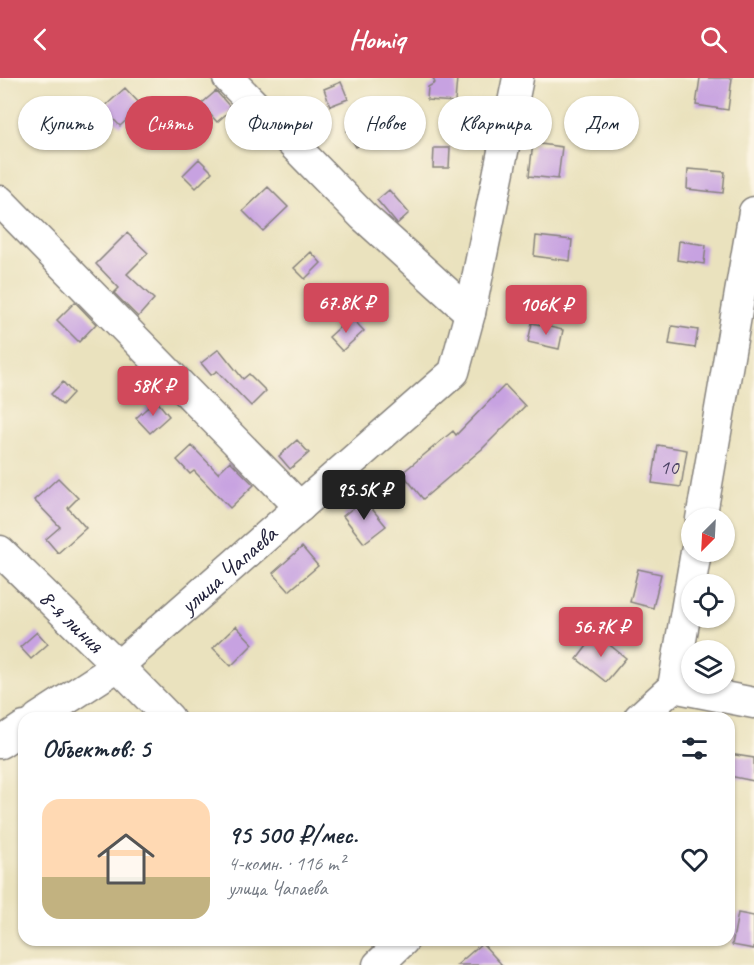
<!DOCTYPE html>
<html lang="ru">
<head>
<meta charset="utf-8">
<style>
	body { margin:0; font-family:Caveat,sans-serif; background:#f2f2f3; color:#1f2937; height:100vh; display:flex; flex-direction:column; font-size:22px; white-space:nowrap }
	* { box-sizing:border-box; margin:0 }
	p { font-size:20px; color:#747a83 }
	.icon { flex:none; width:33px; height:33px; fill:none; stroke:currentColor; stroke-width:2; stroke-linecap:round; stroke-linejoin:round }
	.map { position:relative; flex:1; overflow:hidden }
	.details { position:absolute; left:18px; top:634px; width:717px; height:234px; display:flex; flex-direction:column; background:#fff; border-radius:18px; box-shadow:0 2px 4px #0004 }
	.details>* { flex:none }
	.banner { position:absolute; left:18px; top:18px; width:718px; height:54px; display:flex; gap:12px }
	.needle { width:39px; rotate:204deg }
	.buttons { position:absolute; left:681px; top:430px; display:grid; gap:12px }
	.buttons a { display:grid; place-items:center; width:54px; height:54px; border-radius:50%; background:#fff; box-shadow:0 2px 4px #0004; font-size:30px }
	.price { position:absolute; translate:-50% -51px; padding:0 14px; border-radius:6px; background:#d1495b; color:#fff; font-size:20px; line-height:39px; filter:drop-shadow(0 2px 3px #0008) }
	.price::after { content:''; position:absolute; left:50%; top:36px; width:18px; height:14px; margin-left:-9px; background:inherit; clip-path:polygon(0 0,100% 0,50% 100%) }
	.price.current { background:#222; color:#fff }
	ul { padding:0; list-style:none }
	li { display:flex; align-items:center; gap:18px; height:150px; padding:0 24px }
	li+li { border-top:2px solid #e0e1e3 }
	li span { display:grid; place-items:center; flex:none; width:168px; height:120px; border-radius:18px; color:#555 }
	li>.icon { margin-inline-start:auto }
	span .icon { width:72px; height:72px; fill:#fffc; stroke-width:1 }
	li b { font-size:26px }
	h2 { display:flex; justify-content:space-between; align-items:center; height:72px; padding:0 24px; font-size:26px }
	.pill { padding:0 21px; border-radius:27px; background:#fff; box-shadow:0 2px 4px #0004; font-size:21px; line-height:54px }
	.pill.current { background:#d1495b; color:#fff }
	header { display:flex; justify-content:space-between; align-items:center; height:78px; padding:0 24px; background:#d1495b; color:#fff; font-size:27px; font-weight:600 }
	.map>svg:first-child { display:block }
	.building { fill:#c7a2e1 }
	.lines { fill:none; stroke-linecap:round; stroke-linejoin:round }
	.minor-casing { stroke:#86827c; stroke-width:33 }
	.minor { stroke:#fff; stroke-width:30 }
	.labels { text-anchor:middle; stroke-width:6; stroke-linejoin:round; paint-order:stroke }
	.number-label { font-size:21px; fill:#4b4264 }
	.street-label { font-size:24px; fill:#22223b; stroke:#fcf5e5 }
</style>
</head>
<body>
<header><svg class="icon" aria-label="back" viewBox="0 0 24 24"><path d="M15 5l-7 7 7 7"/></svg>Homiq<svg class="icon" aria-label="search" viewBox="0 0 24 24"><circle cx="10" cy="10" r="6"/><path d="M15 15l6 6"/></svg></header>
<div class="map">
<svg width="754" height="887" viewBox="0 0 754 887">
	<rect width="100%" height="100%" fill="#fcf5e5"/>
	<filter id="ink" filterUnits="userSpaceOnUse"><feTurbulence type="fractalNoise" baseFrequency=".0167" numOctaves="2"/><feDisplacementMap in="SourceGraphic" scale="12" xChannelSelector="R" yChannelSelector="G"/><feConvolveMatrix kernelMatrix="1 2 1 2 8 2 1 2 1" color-interpolation-filters="sRGB"/></filter>
	<filter id="wash" filterUnits="userSpaceOnUse"><feTurbulence type="fractalNoise" baseFrequency=".008" numOctaves="4" result="noise"/><feDisplacementMap in="SourceGraphic" scale="24" xChannelSelector="R" yChannelSelector="G"/><feGaussianBlur stdDeviation="1.35" result="paint"/><feColorMatrix in="noise" values="0 0 0 0 0 0 0 0 0 0 0 0 0 0 0 0 0 1.4 0 .05"/><feComposite in="paint" operator="in"/></filter>
	<g filter="url(#wash)">
		<rect width="100%" height="100%" fill="#eae2be"/>
		<g id="blocks">
			<!-- building -->
			<path class="building" d="M433,0H457L455,24L427,22L428,9L435,5Z
				M700,0H732L728,32L696,27Z
				M341,4L348,21L330,28L324,11Z
				M125,10L142,28L120,48L103,30Z
				M216,13L232,31L217,44L201,26Z
				M363,44L372,60L356,69L347,53Z
				M533,65L562,69L558,101L529,98Z
				M434,70H450L449,90H433Z
				M199,81L212,94L196,110L183,97Z
				M688,91L725,94L723,115L687,111Z
				M268,109L288,129L263,153L243,133Z
				M389,112L409,135L397,146L377,122Z
				M127,155L148,175L127,196L154,221L138,239L114,215L119,210L96,186Z
				M536,158L572,162L570,183L534,178Z
				M679,163L706,167L704,186L677,182Z
				M311,174L321,185L305,201L294,190Z
				M75,224L96,246L79,264L57,242Z
				M351,239L364,253L342,273L329,259Z
				M532,245L563,252L559,271L528,264Z
				M672,248L698,252L695,270L669,266Z
				M219,271L243,301L249,296L266,313L251,328L217,293L211,297L201,285Z
				M63,304L73,315L62,327L51,316Z
				M505,307L525,328L482,371L423,421L402,395L453,353L456,357Z
				M156,322L169,338L150,355L136,340Z
				M297,362L309,375L290,391L279,378Z
				M658,367L687,372L681,409L652,405Z
				M192,368L218,395L230,383L254,407L230,430L194,393L190,396L177,382Z
				M58,400L78,420L68,430L86,450L58,475L46,461L60,449L34,422Z
				M364,421L386,448L364,465L343,438Z
				M302,469L318,488L289,513L273,495Z
				M638,491L661,496L653,530L630,524Z
				M236,548L253,566L231,588L213,570Z
				M37,554L48,566L31,581L20,569Z
				M596,556L626,580L606,604L577,581Z
				M729,676L754,680V703L729,698Z
				M738,835L754,838V871L732,867Z
				M482,865L502,887H457Z"/>
		</g>
	</g>
	<g filter="url(#ink)">
		<use href="#blocks" fill-opacity="0" stroke="#86827c" stroke-width="1.5"/>
		<g class="lines">
			<!-- minor casing -->
			<g class="minor-casing">
				<g id="minor">
					<path d="M228,0L364,139L470,235"/>
					<path d="M0,123L300,429"/>
					<path d="M701,441L754,134"/>
					<path id="s1" d="M0,473L118,588L169,640"/>
					<path d="M673,609L696,474"/>
					<path id="s2" d="M38,640L118,588L454,294L470,235L518,0"/>
					<path d="M639,640L673,609L754,625"/>
					<path d="M0,665L24,649"/>
					<path d="M378,887L404,862"/>
				</g>
			</g>
			<!-- minor -->
			<use href="#minor" class="minor"/>
		</g>
	</g>
	<g class="labels">
		<!-- number labels -->
		<g class="number-label">
			<text x="669" y="396">10</text>
		</g>
		<!-- street labels -->
		<g class="street-label">
			<text dy="8" stroke="none"><textPath href="#s2" startOffset="242">улица Чапаева</textPath></text>
			<text dy="8" stroke="none"><textPath href="#s1" startOffset="100">8-я линия</textPath></text>
		</g>
	</g>
</svg>
<div class="buttons">
<a><svg class="needle" viewBox="-14 -14 28 28"><path d="M0-13l5 13h-10z" fill="#e53935"/><path d="M0 13l5-13h-10z" fill="#747a83"/></svg></a>
<a><svg class="icon" aria-label="locate" viewBox="0 0 24 24"><circle cx="12" cy="12" r="6"/><path d="M12 2v4M12 18v4M2 12h4M18 12h4"/></svg></a>
<a><svg class="icon" aria-label="layers" viewBox="0 0 24 24"><path d="M12 4l9 5-9 5-9-5zM3 14l9 5 9-5"/></svg></a>
</div>
<b class="price" style="left:346px;top:256px">67.8K ₽</b>
<b class="price" style="left:546px;top:258px">106K ₽</b>
<b class="price" style="left:153px;top:339px">58K ₽</b>
<b class="price current" style="left:364px;top:443px">95.5K ₽</b>
<b class="price" style="left:601px;top:580px">56.7K ₽</b>
<div class="banner">
<a class="pill">Купить</a>
<a class="pill current">Снять</a>
<a class="pill">Фильтры</a>
<a class="pill">Новое</a>
<a class="pill">Квартира</a>
<a class="pill">Дом</a>
</div>
<section class="details">
<h2>Объектов: 5<svg class="icon" aria-label="filters" viewBox="0 0 24 24"><path d="M4 7h16M4 17h16"/><circle cx="9" cy="7" r="2"/><circle cx="15" cy="17" r="2"/></svg></h2>
<ul>
<li><span style="background:linear-gradient(#ffd9b3 65%,#c2b280 0)"><svg class="icon" aria-label="home" viewBox="0 0 24 24"><path d="M3 11l9-7 9 7M6 9v11h12V9"/></svg></span><div><b>95 500 ₽/мес.</b><p>4-комн. · 116 m²</p><p>улица Чапаева</p></div><svg class="icon" aria-label="heart" viewBox="0 0 24 24"><path d="M12 20l-8-8c-3-5 5-10 8-4 3-6 11-1 8 4z"/></svg></li>
</ul>
</section>
</div>
</body>
</html>
